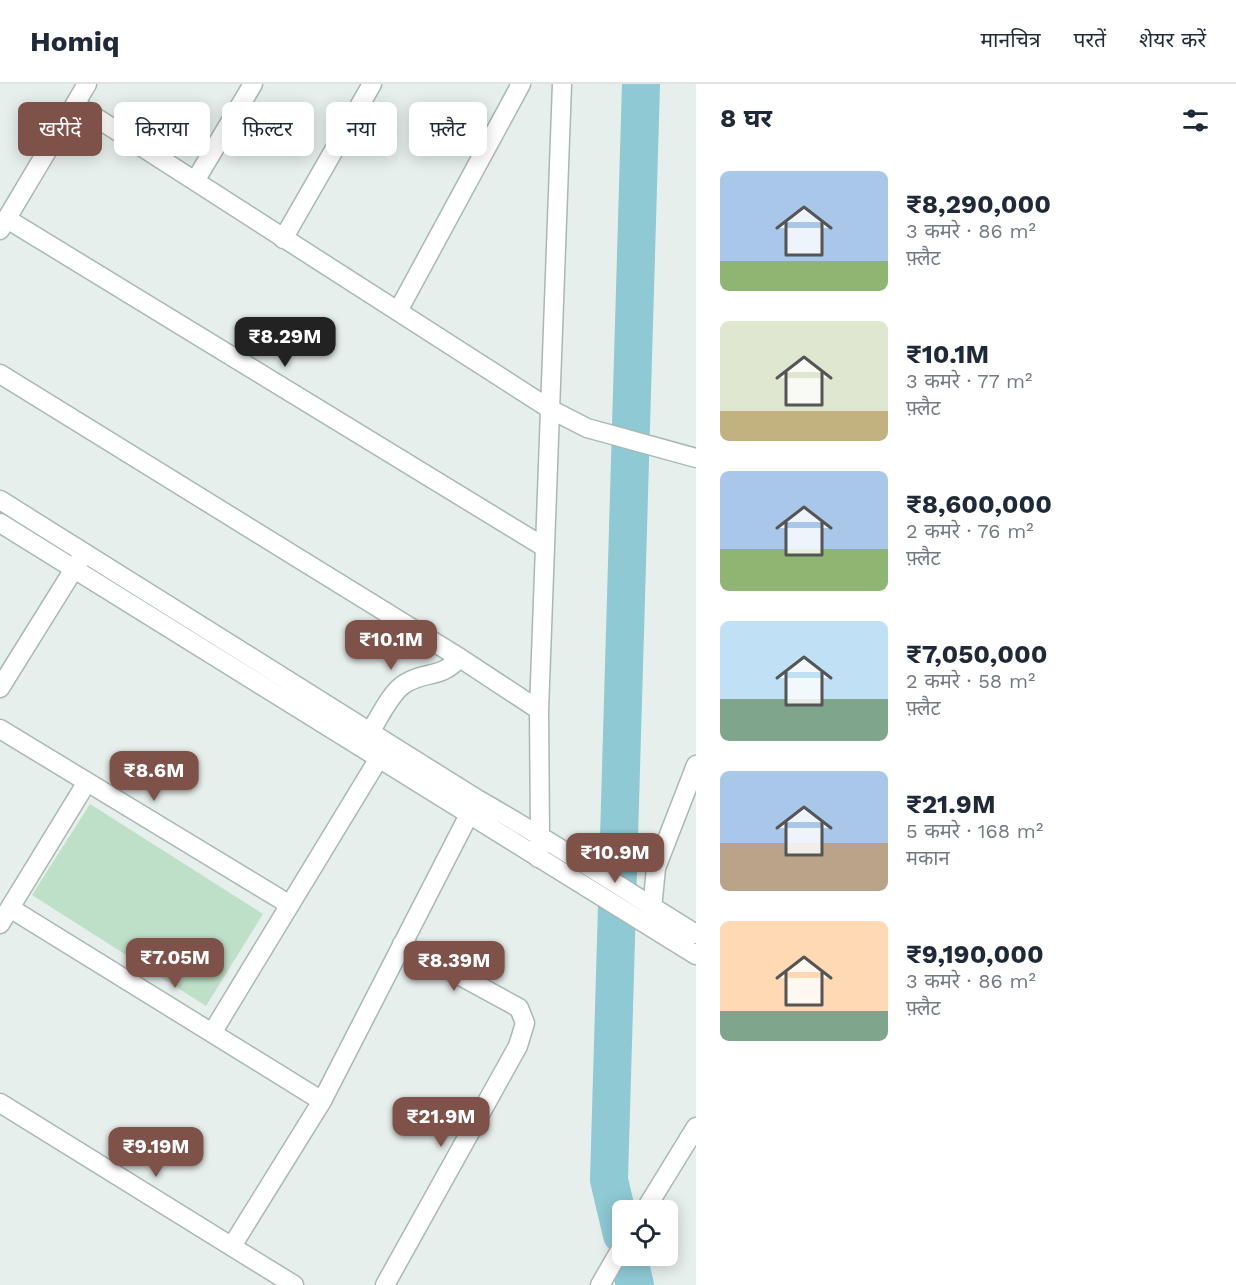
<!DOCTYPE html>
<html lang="hi">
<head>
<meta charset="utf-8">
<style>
	body { margin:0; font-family:"Work Sans","Noto Sans Devanagari",sans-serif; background:#f2f2f3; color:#1f2937; height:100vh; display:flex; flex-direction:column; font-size:22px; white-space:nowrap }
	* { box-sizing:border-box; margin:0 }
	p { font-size:20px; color:#747a83 }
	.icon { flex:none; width:33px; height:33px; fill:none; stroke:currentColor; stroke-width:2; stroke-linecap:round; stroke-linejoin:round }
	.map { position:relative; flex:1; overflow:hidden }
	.sheet { display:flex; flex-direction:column; background:#fff; width:540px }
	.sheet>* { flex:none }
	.guide { position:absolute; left:18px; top:18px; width:570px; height:54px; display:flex; gap:12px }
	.tools { position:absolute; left:612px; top:1116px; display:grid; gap:12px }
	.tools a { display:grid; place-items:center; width:66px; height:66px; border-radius:9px; background:#fff; box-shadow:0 3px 15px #0003; font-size:30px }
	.price { position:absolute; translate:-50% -51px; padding:0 14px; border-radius:12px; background:#7f5249; color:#fff; font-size:20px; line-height:39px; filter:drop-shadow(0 2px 3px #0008) }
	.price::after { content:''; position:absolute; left:50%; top:36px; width:18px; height:14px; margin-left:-9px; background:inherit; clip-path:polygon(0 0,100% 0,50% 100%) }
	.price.on { background:#222; color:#fff }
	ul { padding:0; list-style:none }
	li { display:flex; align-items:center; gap:18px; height:150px; padding:0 24px }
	li span { display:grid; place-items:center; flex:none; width:168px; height:120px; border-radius:9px; color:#555 }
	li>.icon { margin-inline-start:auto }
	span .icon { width:72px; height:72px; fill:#fffc; stroke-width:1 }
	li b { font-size:26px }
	h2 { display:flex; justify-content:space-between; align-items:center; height:72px; padding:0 24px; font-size:26px }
	.chip { padding:0 21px; border-radius:9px; background:#fff; box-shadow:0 3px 15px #0003; font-size:21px; line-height:54px }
	.chip.on { background:#7f5249; color:#fff }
	header { display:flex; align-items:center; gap:36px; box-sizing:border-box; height:84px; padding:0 30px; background:#fff; border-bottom:2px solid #e0e1e3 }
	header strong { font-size:28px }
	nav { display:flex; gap:33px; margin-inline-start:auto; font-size:21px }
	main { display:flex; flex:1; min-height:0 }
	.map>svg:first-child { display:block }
	.green { fill:#bfe0c8 }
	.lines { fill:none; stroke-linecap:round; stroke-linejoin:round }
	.river { stroke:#8ec9d4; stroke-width:38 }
	.minor-casing { stroke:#a8b8b2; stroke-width:21 }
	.tertiary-casing { stroke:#a8b8b2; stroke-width:21 }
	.minor { stroke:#fff; stroke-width:18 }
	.tertiary { stroke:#fff; stroke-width:18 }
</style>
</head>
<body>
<header>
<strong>Homiq</strong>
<nav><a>मानचित्र</a><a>परतें</a><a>शेयर करें</a></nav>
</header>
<main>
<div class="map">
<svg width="696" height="1201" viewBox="0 0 696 1201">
	<rect width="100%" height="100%" fill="#e6efeb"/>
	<!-- green -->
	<path class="green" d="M90,720L263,830L206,922L32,811Z"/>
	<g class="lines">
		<!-- river -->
		<path class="river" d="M622,1151L609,1096L641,0
			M628,1172L635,1201"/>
		<!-- minor casing -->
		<g class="minor-casing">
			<path id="minor" d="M75,20L550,325L587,344L696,374
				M195,97L253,0
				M7,135L544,463
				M0,146L87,0
				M283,155L372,0
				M398,227L521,0
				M0,290L460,574L539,626
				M0,604L84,469
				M0,645L290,821
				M370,648C379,634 392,606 406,599C428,586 438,596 460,574
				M538,774L540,750L539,626L562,0
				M10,824L322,1017
				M651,835L656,784L696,681
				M0,840L87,698
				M212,949L387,661
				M0,1019L294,1201
				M645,1126L696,1043
				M232,1162L322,1017L476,717
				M385,1201L518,962L525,939L519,924L402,860
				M600,1201L622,1163"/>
		</g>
		<!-- tertiary casing -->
		<g class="tertiary-casing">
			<path id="tertiary" d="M0,416L477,715C552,757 623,805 696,850
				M0,439L696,871"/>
		</g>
		<!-- minor -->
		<use href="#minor" class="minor"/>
		<!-- tertiary -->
		<use href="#tertiary" class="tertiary"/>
	</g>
</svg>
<div class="tools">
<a><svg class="icon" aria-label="locate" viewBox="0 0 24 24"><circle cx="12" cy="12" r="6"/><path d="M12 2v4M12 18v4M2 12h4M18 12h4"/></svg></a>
</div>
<b class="price on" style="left:285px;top:284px">₹8.29M</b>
<b class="price" style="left:391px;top:587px">₹10.1M</b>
<b class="price" style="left:154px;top:718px">₹8.6M</b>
<b class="price" style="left:615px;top:800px">₹10.9M</b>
<b class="price" style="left:175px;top:905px">₹7.05M</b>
<b class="price" style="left:454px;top:908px">₹8.39M</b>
<b class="price" style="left:441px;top:1064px">₹21.9M</b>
<b class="price" style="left:156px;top:1094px">₹9.19M</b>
<div class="guide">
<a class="chip on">खरीदें</a>
<a class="chip">किराया</a>
<a class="chip">फ़िल्टर</a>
<a class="chip">नया</a>
<a class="chip">फ़्लैट</a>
</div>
</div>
<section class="sheet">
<h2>8 घर<svg class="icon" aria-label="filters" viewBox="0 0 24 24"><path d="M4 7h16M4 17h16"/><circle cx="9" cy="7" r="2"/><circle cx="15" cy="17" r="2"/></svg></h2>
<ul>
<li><span style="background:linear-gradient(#a9c7e8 75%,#8fb573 0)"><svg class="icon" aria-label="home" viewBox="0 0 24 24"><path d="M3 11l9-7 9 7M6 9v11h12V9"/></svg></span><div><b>₹8,290,000</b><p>3 कमरे · 86 m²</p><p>फ़्लैट</p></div></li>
<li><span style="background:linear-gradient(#dfe7d0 75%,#c2b280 0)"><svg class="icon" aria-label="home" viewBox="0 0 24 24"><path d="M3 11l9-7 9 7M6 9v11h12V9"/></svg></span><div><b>₹10.1M</b><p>3 कमरे · 77 m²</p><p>फ़्लैट</p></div></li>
<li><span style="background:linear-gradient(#a9c7e8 65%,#8fb573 0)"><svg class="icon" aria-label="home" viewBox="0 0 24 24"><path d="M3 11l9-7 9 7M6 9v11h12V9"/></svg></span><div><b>₹8,600,000</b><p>2 कमरे · 76 m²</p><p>फ़्लैट</p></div></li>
<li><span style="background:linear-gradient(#bfe0f5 65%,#7fa58c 0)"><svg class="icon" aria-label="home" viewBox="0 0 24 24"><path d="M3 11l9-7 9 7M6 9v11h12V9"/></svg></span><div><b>₹7,050,000</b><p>2 कमरे · 58 m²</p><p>फ़्लैट</p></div></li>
<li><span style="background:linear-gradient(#a9c7e8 60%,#b9a48a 0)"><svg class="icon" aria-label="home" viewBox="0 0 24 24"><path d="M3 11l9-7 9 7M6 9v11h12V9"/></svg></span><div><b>₹21.9M</b><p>5 कमरे · 168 m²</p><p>मकान</p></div></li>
<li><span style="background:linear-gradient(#ffd9b3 75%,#7fa58c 0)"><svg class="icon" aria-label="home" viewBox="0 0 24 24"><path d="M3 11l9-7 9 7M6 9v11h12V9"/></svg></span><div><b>₹9,190,000</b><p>3 कमरे · 86 m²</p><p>फ़्लैट</p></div></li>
</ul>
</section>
</main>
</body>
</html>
